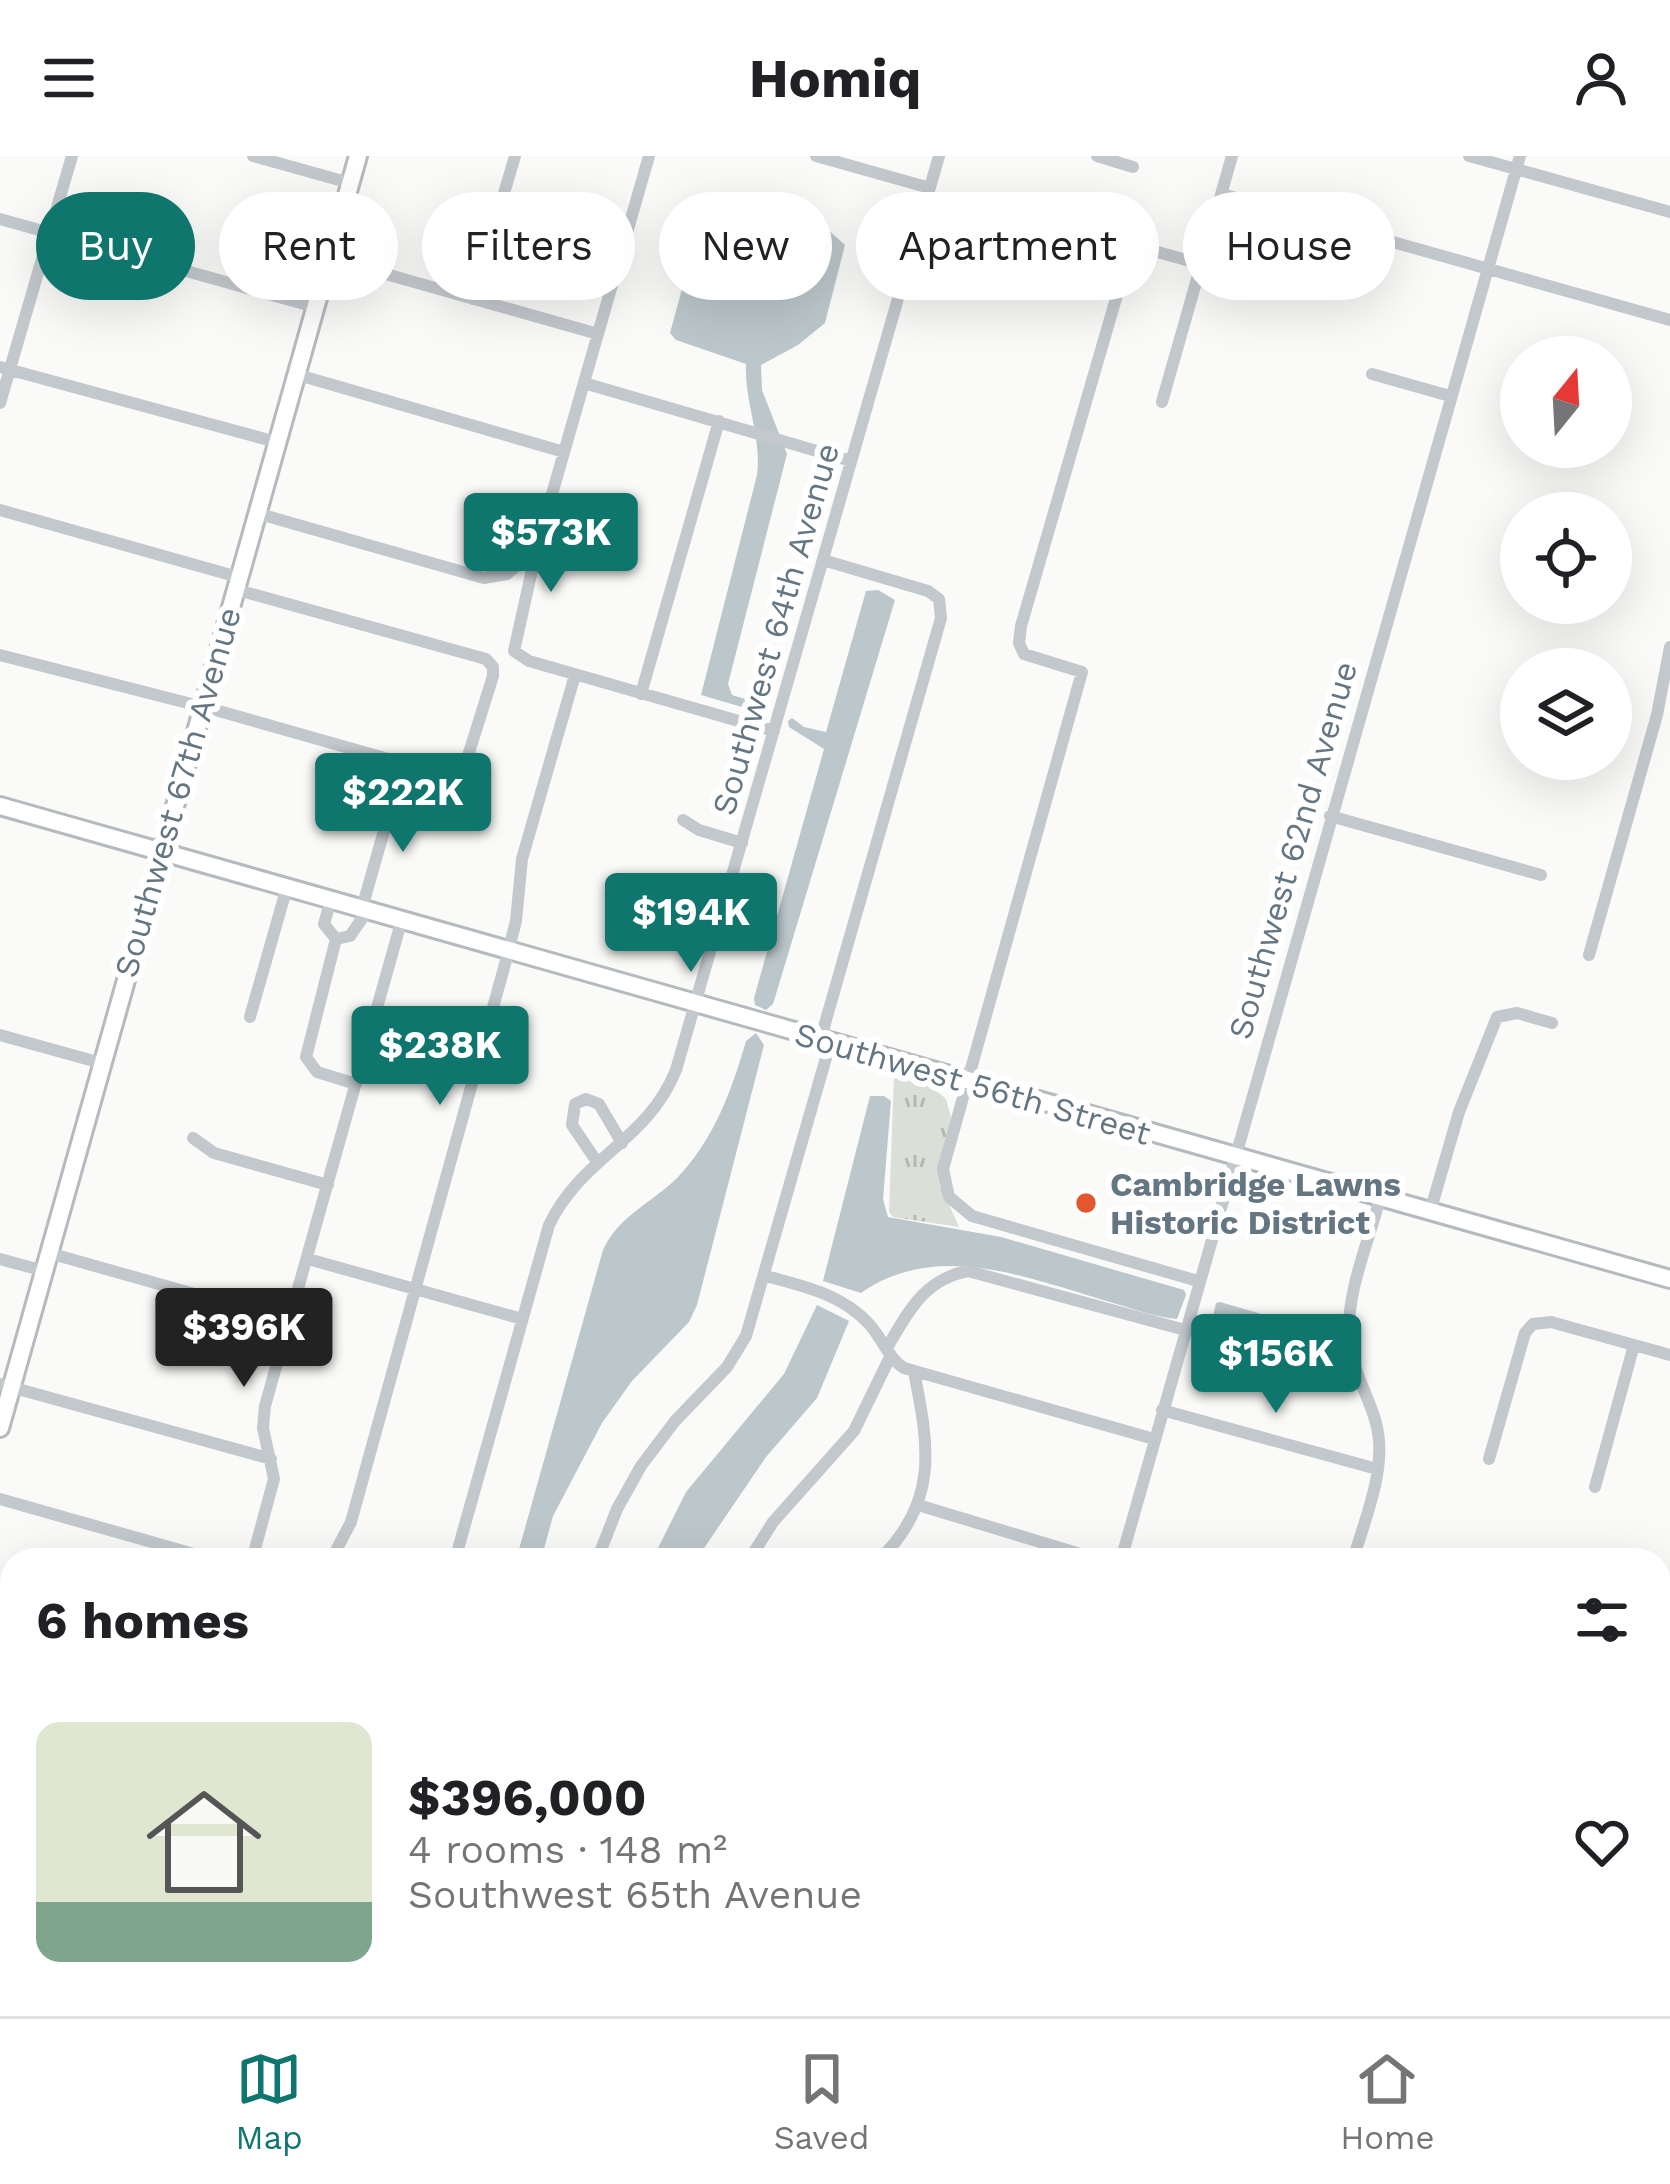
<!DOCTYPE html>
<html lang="en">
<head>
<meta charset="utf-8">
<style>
	body { margin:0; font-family:"Work Sans",sans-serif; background:#f2f2f2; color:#202124; height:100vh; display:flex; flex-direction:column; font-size:45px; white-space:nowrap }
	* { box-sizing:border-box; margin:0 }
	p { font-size:39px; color:#757577 }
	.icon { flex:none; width:66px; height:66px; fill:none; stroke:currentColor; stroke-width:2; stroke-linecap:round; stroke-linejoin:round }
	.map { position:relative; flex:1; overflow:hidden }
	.side { position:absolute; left:0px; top:1392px; width:1671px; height:468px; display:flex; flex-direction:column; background:#fff; border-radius:36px 36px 0 0; box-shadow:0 12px 48px #0002 }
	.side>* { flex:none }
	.banner { position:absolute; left:36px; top:36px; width:1599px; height:108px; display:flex; gap:24px }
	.needle { width:78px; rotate:18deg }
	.fabs { position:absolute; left:1500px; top:180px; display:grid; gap:24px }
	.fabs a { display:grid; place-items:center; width:132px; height:132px; border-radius:50%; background:#fff; box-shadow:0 12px 48px #0002; font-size:60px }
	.price { position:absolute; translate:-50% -102px; padding:0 27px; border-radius:12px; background:#0f766e; color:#fff; font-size:39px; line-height:78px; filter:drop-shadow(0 3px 6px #0008) }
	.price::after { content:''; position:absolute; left:50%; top:72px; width:36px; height:27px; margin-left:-18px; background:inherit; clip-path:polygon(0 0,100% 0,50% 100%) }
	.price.selected { background:#222; color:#fff }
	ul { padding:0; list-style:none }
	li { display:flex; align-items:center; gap:36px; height:300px; padding:0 36px }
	li span { display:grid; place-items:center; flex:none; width:336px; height:240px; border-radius:24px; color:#555 }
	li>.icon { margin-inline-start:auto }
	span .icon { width:144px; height:144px; fill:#fffc; stroke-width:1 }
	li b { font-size:51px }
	h2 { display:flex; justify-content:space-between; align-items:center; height:144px; padding:0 36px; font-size:51px }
	.tag { padding:0 42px; border-radius:54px; background:#fff; box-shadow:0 12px 48px #0002; font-size:42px; line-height:108px }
	.tag.selected { background:#0f766e; color:#fff }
	header { display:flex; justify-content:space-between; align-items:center; height:156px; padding:0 36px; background:#fff; font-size:54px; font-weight:700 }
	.tab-bar { display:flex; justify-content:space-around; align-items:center; height:168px; border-top:3px solid #e0e0e0; background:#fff; font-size:33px; color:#757577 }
	.tab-bar a { display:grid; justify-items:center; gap:6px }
	.tab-bar .selected { color:#0f766e }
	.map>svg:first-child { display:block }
	.grass { fill:url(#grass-tufts) }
	.water { fill:#bbc7cb }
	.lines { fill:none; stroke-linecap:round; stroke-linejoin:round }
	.major-casing { stroke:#b5babe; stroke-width:22 }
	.minor { stroke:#c3c8cc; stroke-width:12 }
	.major { stroke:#fff; stroke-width:16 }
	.poi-dot { fill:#e4572e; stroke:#fff; stroke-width:4.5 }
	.labels { text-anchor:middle; stroke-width:12; stroke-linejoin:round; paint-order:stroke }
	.street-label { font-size:33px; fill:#657683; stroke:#fff }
	.poi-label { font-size:33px; font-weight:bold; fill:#657683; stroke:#fff; text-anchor:start }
</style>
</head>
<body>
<header><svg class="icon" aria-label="menu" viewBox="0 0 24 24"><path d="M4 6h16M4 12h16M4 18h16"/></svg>Homiq<svg class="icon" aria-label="person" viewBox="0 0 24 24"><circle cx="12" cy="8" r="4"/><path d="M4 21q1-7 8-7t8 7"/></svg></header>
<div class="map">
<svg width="1670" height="1860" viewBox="0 0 1670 1860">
	<defs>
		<pattern id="grass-tufts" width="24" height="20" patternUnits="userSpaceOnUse" patternTransform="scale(3)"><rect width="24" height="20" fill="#dadfd7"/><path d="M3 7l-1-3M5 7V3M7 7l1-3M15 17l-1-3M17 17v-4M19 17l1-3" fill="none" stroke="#b4b9b4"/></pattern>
	</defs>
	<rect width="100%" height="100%" fill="#fafaf8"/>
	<!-- grass -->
	<path class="grass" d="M894,921L932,931L946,943L951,961L940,1028L959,1071L893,1061L889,1056Z"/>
	<!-- water -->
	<path class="water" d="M729,40L825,71L845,89L825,167L798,189L761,209L762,234L787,298L728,528L732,539L766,549V558L701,539L757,319C762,280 744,246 746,208L676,184L670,177L705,49Z
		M878,434L895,444L773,848L766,854L755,849L754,842L824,593L789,571L788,565L792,562L804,571L826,576L866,435Z
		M756,877L764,889L697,1149L689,1166L632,1225L602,1267L553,1360L541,1404H516L603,1094C619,1059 652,1047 678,1021C714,983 732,934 746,885Z
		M870,940H884L891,945L883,1043L888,1061L1001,1081L1184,1134L1186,1139L1177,1163C1155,1161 1134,1153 1113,1147C1031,1123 938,1083 861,1137L823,1125Z
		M1220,1146L1324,1176L1316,1200L1212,1165L1216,1147Z
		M817,1149L849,1165L817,1242L766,1301L696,1404H652L686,1336L784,1218Z"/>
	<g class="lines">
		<!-- major casing -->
		<g class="major-casing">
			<path id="major" d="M0,650L1670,1123
				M0,1272L358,0"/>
		</g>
		<!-- minor -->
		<path class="minor" d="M253,0L350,27
			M649,0L538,387L514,495L529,505L774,575
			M816,0L930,32
			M1097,0L1133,11
			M1469,0L1670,56
			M1222,38L1670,164
			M0,63L315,151
			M329,102L598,178
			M473,143L515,0
			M0,211L276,286
			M295,218L564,296
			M1372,218L1450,240
			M584,227L851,305
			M1162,246L1232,0
			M0,247L72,0
			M0,354L238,421
			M256,357L484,422L507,418L534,394
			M0,499L219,555L448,620L463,616L493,520V511L486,503L234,433
			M641,538L719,265
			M365,646L412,660
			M1330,660L1541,719
			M683,664L699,674L742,687
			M331,743L324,768L336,783
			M362,752L390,654
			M336,783L306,901L317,916L356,928
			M336,783L350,780L368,754
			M1589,799L1657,559L1670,491
			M250,861L287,731
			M0,879L101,907
			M193,982L214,997L328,1029
			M597,1006L572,969L575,948L586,943L599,948L622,987
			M1430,1056L1459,956L1497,861L1517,857L1552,867
			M49,1097L290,1165
			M0,1103L44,1115
			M308,1103L522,1163
			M766,1120C803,1130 842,1138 869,1168C882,1182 889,1203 904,1212L1154,1283
			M1198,1125L972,1060L949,1041L943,1013L1082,516L1024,498L1019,487L1021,470L1128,101L1135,93L1143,92L1201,108
			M887,1192C908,1156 924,1123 968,1115L1185,1174
			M0,1228L271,1303
			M1162,1254L1377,1313
			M1489,1303L1525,1177L1533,1168L1551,1166L1670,1199
			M1595,1331L1634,1189
			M0,1343L215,1404
			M918,1349L1100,1404
			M1415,1399L1433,1404
			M252,1404L274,1323L263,1272L265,1250L402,763
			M331,1404L351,1366L505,808L516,765L522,703L575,519
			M455,1404L549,1069C582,1000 647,986 676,914L939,0
			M597,1404L617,1353L641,1310L675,1265L727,1211L746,1180L826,902L824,871L941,462L939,443L928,435L823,404
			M749,1404L773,1366L854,1275L891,1199
			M879,1404C939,1346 929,1290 914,1216
			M1121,1404L1520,0
			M1353,1404C1365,1362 1388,1311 1376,1267C1368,1237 1350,1212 1349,1179C1347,1134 1369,1085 1380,1042
			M0,1459L12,1463
			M1659,1465L1670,1468
			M1659,1538L1670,1500
			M0,1574L12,1577
			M1659,1578L1670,1581
			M0,1688L12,1691
			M1659,1688L1670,1691
			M1659,1800L1670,1803
			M0,1805L12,1808
			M158,1848L202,1860
			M1033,1848L1076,1860
			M1420,1848L1464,1860
			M119,1860L124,1848
			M272,1860L275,1848
			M552,1860L555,1848
			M700,1860L703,1848
			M808,1860L811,1848
			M915,1860L919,1848
			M994,1860L998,1848
			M1282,1860L1285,1848
			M1569,1860L1572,1848"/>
		<!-- major -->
		<use href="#major" class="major"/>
	</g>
	<!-- markers -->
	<circle class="poi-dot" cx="1086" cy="1047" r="12"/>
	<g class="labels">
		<!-- street labels -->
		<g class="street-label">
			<text transform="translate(775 473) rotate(-74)" y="12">Southwest 64th Avenue</text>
			<text transform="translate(177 636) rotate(-74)" y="12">Southwest 67th Avenue</text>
			<text transform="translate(1292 694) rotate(-74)" y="12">Southwest 62nd Avenue</text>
			<text transform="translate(973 927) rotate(16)" y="12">Southwest 56th Street</text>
		</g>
		<!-- poi labels -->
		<g class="poi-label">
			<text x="1110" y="1040">Cambridge Lawns<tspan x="1110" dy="38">Historic District</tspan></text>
		</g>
	</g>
</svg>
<div class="fabs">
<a><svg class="needle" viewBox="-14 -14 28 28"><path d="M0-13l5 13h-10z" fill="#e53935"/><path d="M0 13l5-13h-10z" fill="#757577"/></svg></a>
<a><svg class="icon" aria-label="locate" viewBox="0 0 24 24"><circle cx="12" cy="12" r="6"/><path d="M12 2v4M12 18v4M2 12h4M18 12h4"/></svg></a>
<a><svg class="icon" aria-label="layers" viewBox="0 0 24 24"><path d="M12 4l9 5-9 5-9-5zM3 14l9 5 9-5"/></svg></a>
</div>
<b class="price" style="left:551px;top:439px">$573K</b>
<b class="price" style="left:403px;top:699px">$222K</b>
<b class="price" style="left:691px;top:819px">$194K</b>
<b class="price" style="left:440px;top:952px">$238K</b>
<b class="price selected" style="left:244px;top:1234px">$396K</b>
<b class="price" style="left:1276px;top:1260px">$156K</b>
<div class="banner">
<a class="tag selected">Buy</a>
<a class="tag">Rent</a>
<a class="tag">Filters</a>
<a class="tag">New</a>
<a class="tag">Apartment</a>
<a class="tag">House</a>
</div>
<section class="side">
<h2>6 homes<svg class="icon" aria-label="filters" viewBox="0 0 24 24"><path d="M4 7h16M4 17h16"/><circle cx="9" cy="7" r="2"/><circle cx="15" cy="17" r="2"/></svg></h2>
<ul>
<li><span style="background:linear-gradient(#dfe7d0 75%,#7fa58c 0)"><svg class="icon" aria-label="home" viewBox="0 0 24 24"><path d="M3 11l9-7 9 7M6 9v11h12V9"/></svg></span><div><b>$396,000</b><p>4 rooms · 148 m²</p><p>Southwest 65th Avenue</p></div><svg class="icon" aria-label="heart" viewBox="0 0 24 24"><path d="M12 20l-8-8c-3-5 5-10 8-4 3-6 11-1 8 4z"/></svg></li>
</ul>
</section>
</div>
<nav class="tab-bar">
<a class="selected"><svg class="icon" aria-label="map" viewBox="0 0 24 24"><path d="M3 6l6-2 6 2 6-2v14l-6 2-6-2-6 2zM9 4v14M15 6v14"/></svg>Map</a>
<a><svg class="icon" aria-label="saved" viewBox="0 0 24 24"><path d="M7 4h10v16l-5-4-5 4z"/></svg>Saved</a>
<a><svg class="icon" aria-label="home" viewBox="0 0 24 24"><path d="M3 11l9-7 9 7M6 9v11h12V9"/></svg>Home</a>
</nav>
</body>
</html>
